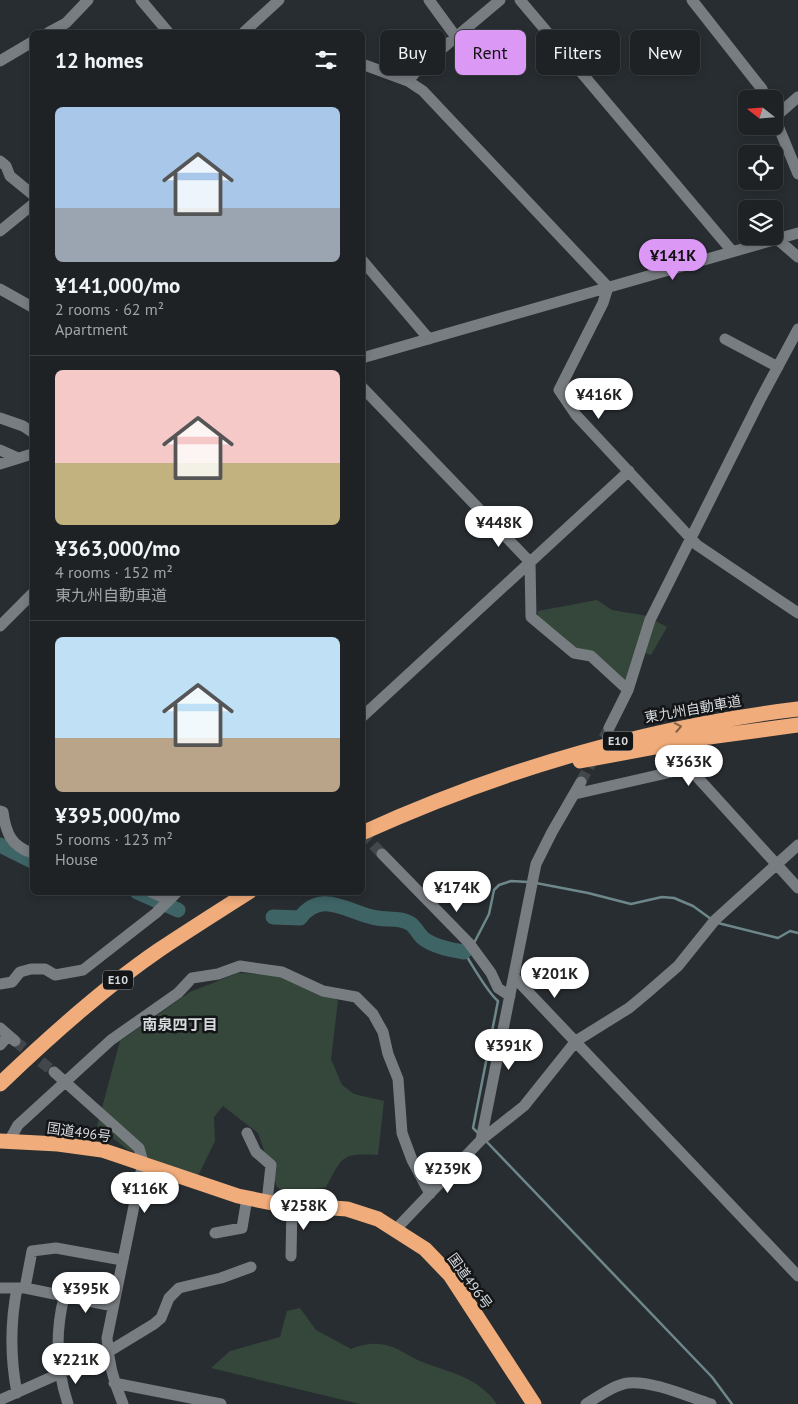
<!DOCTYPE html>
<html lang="en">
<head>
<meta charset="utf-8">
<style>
	body { margin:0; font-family:"PT Sans","Noto Sans JP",sans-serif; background:#262a2d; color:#f1f3f6; height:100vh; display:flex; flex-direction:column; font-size:19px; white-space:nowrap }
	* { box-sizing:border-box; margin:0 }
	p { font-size:16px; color:#a1a4a7 }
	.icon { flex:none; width:28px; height:28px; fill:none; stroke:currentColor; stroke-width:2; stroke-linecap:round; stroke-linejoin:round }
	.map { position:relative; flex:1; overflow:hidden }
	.panel { position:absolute; left:30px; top:30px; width:335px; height:865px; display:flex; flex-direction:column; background:#1e2225; border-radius:8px; box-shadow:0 2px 8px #0003,0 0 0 1px #3c3f42 }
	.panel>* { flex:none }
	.guide { position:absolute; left:380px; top:30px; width:342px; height:45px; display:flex; gap:10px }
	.needle { width:32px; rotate:287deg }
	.fabs { position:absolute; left:738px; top:90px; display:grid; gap:10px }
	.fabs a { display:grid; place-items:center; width:45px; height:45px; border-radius:8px; background:#1e2225; box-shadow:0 2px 8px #0003,0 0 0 1px #3c3f42; font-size:25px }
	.price { position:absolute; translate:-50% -42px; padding:0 11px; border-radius:18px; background:#fff; color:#222; font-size:16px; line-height:32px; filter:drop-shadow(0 1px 2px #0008) }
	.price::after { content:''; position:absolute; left:50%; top:30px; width:15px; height:11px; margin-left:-8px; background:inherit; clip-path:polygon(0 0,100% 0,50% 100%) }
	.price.on { background:#db99f5; color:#111 }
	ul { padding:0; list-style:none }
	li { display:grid; align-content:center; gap:10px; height:265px; padding:0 25px }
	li+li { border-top:1px solid #3c3f42 }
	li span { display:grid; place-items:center; height:155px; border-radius:8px; color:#555 }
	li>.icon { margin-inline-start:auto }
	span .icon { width:90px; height:90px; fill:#fffc; stroke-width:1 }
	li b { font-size:21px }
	h2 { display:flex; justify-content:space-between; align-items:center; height:60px; padding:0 25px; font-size:21px }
	.pill { padding:0 18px; border-radius:8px; background:#1e2225; box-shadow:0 2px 8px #0003,0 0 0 1px #3c3f42; font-size:18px; line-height:45px }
	.pill.on { background:#db99f5; color:#111 }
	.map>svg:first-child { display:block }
	.green { fill:#35463b }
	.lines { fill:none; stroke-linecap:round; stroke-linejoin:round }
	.stream { stroke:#6d878a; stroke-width:2.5 }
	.river { stroke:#3f6466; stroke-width:15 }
	.minor-tunnel { stroke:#42474b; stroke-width:11; stroke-dasharray:11 5.5; stroke-linecap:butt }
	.minor { stroke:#787d82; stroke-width:11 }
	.highway { stroke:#f0ac7a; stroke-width:15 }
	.oneway { stroke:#826048 }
	.labels { text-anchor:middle; stroke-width:5; stroke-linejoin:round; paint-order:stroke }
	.shield { fill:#131517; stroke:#9c9fa2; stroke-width:1 }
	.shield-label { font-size:12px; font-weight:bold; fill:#d7dadd }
	.street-label { font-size:14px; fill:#d7dadd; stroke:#131517 }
	.neighbourhood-label { font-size:15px; font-weight:bold; fill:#d7dadd; stroke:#131517 }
</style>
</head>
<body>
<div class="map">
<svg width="798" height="1404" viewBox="0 0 798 1404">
	<rect width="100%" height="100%" fill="#282d31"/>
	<!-- green -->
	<path class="green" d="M597,600L612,610L648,616L627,683L575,649L537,618L538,611Z
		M654,620L667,627L651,655L642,652Z
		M238,973C272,974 313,976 338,1001L331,1059L342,1085L354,1094L384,1101L378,1155C341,1153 343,1156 326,1187L288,1195L277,1187L258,1133L223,1106L214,1117L215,1141L198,1176L128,1150L97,1126L120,1041L190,992Z
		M300,1308L316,1330L351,1349C363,1344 376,1342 389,1346C400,1349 410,1357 420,1361C450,1373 477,1376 497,1404H360L211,1368L230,1351L280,1337L287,1311Z"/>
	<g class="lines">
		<!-- stream -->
		<path class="stream" d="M536,883L588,893L631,904L662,897L674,898L693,906L711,919
			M718,923L778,938L790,931L798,933
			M474,943L489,914L494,890L499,885L511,881L528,882
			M468,948L464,952C473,966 487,992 498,1001L473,1128L478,1133
			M485,1140L712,1377L732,1404"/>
		<!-- river -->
		<path class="river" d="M0,845L32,861
			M137,892L178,910
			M273,917L300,918C322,888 350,914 377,918C388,920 402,917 411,924C416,928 419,935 424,939C435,947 451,950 464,952"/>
		<!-- minor-tunnel -->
		<path class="minor-tunnel" d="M581,782L609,728
			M362,833L382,854
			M15,1041L54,1072"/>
		<!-- minor -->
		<path class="minor" d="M141,0L168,32
			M429,0L456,37
			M520,0L732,251
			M692,0L762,89L766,99
			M49,32L66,23L88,0
			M244,32L279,0
			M0,61L32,42
			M362,64L408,81L423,91L608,287
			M408,81L419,68L500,0
			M774,116L798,174
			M774,118L798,97
			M0,161L6,166L10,176L32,194
			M0,231L32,205
			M777,239L798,257
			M362,260L429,339
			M608,287L603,303L559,390L576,415L697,545L798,613
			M0,289L32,307
			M725,339L778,367
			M362,358L798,233
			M362,387L530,562L531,617L574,653L591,656L628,690
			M0,418L23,426L32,432
			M0,450L18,458
			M0,464L32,454
			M0,626L32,594
			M362,717L629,471
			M609,728L628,690L650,620L760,400L798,329
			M575,794L689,768L798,888
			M0,811L3,812C6,833 11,846 32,853
			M382,854L469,943L491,973L498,988L510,996
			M151,892L169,900
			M514,977L798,1276
			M0,984L12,982L20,972L31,969H45L55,975L83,970L156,913L177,892
			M0,1028L15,1041
			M0,1045L8,1036
			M54,1072L139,1148L143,1162L107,1338C108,1362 114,1383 123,1404
			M247,1133L256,1152L271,1165L267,1202
			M481,1140L536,864L552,832L581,782
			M9,1141L18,1125L111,1040L178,993L192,978L218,974L240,966L282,972L323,991L356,997L373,1014L383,1032L388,1054L398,1079L402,1133L412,1160L430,1194
			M396,1229L481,1140L524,1106L576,1041L629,1008L647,993L678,966L715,920L798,845
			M215,1233L242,1228L247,1198
			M291,1256L292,1204
			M0,1288H25L113,1306
			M17,1288C10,1324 10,1357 17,1393
			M25,1288L32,1251L56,1248L122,1260
			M64,1297C55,1333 56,1368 68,1404
			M114,1383L221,1404
			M0,1400L108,1352L154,1324L161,1318L169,1298L179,1288L221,1278L251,1267
			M586,1404C598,1397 613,1385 628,1383C651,1380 689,1397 711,1404"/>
		<!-- highway -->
		<path class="highway" d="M580,761L709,737L798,725
			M362,833C501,770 647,727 798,709
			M0,1084C50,1036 102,989 159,950C189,930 219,911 249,892
			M0,1141L58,1144L102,1150L238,1196L277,1204L347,1209L378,1219L425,1249L450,1275L534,1404"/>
	</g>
	<!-- one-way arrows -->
	<defs><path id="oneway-chevron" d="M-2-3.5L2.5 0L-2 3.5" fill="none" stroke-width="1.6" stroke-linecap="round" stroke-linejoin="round" transform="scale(1.25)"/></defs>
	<use class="oneway" href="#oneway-chevron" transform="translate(678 727) rotate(-11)"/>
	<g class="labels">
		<!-- shield labels -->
		<g class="shield">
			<rect x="603" y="731.5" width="30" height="19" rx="4"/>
			<rect x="103" y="970.5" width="30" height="19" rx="4"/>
		</g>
		<g class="shield-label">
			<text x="618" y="745">E10</text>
			<text x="118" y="984">E10</text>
		</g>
		<!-- street labels -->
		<g class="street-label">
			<text transform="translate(693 709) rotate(-10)" y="5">東九州自動車道</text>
			<text transform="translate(79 1132) rotate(8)" y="5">国道496号</text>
			<text transform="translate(470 1281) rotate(54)" y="5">国道496号</text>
		</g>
		<!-- neighbourhood labels -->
		<g class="neighbourhood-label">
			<text x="180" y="1030">南泉四丁目</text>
		</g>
	</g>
</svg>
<div class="fabs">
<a><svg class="needle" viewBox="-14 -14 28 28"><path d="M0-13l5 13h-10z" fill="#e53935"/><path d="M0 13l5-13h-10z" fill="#a1a4a7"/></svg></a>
<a><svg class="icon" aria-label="locate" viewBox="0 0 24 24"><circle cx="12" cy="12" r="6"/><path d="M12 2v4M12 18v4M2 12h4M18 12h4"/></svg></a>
<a><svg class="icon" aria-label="layers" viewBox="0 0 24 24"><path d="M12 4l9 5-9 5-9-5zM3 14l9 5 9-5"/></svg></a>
</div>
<b class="price on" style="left:673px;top:281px">¥141K</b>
<b class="price" style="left:599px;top:420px">¥416K</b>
<b class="price" style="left:499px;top:548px">¥448K</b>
<b class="price" style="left:689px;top:787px">¥363K</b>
<b class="price" style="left:457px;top:913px">¥174K</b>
<b class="price" style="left:555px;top:999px">¥201K</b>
<b class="price" style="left:509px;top:1071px">¥391K</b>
<b class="price" style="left:448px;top:1194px">¥239K</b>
<b class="price" style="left:145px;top:1214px">¥116K</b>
<b class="price" style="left:304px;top:1231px">¥258K</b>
<b class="price" style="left:86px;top:1314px">¥395K</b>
<b class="price" style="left:76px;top:1385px">¥221K</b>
<div class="guide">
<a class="pill">Buy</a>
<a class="pill on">Rent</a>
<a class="pill">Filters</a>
<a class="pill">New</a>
</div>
<section class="panel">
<h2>12 homes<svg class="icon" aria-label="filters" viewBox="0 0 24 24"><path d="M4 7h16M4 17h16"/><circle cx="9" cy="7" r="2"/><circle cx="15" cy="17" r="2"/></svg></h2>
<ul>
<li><span style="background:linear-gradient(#a9c7e8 65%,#9aa5b1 0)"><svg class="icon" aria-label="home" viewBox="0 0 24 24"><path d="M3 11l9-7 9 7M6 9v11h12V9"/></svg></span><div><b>¥141,000/mo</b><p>2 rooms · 62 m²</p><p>Apartment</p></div></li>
<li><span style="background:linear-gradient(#f6c9c9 60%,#c2b280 0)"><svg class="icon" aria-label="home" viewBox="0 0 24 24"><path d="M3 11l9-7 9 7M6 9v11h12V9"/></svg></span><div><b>¥363,000/mo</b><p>4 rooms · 152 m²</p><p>東九州自動車道</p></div></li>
<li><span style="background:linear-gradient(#bfe0f5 65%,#b9a48a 0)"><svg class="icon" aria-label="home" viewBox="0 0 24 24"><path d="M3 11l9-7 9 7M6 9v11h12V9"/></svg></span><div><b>¥395,000/mo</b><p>5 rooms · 123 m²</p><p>House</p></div></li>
</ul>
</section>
</div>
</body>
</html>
